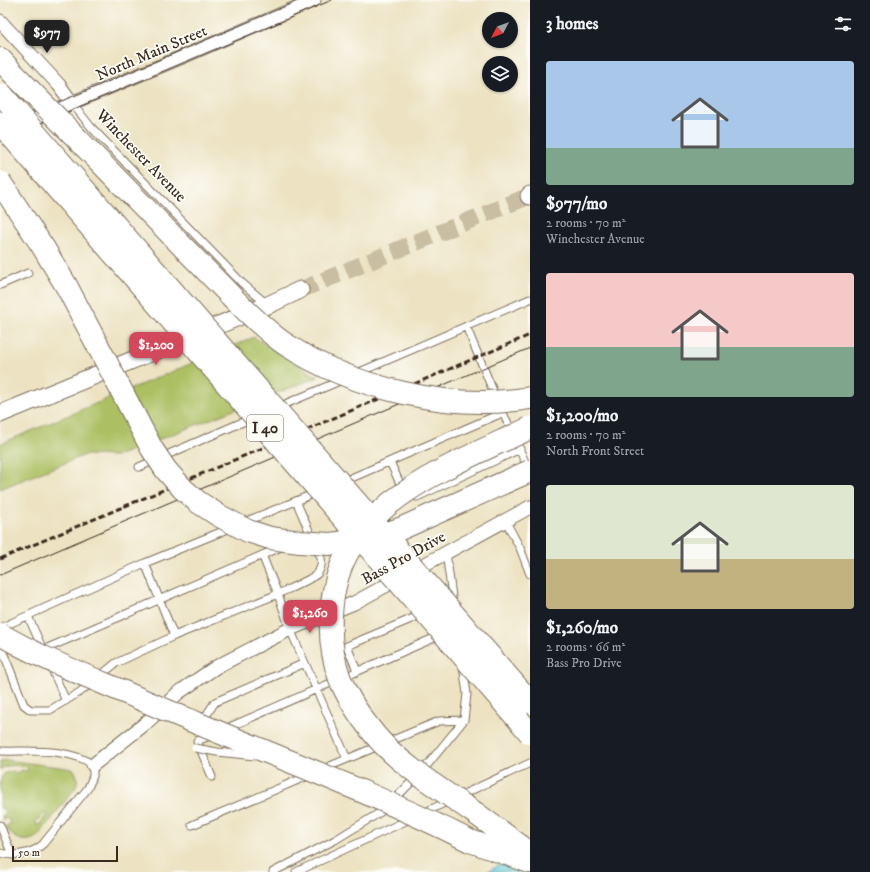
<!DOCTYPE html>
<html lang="en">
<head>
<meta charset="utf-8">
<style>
	body { margin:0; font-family:"IM FELL DW Pica",serif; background:#20242c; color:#f1f3f6; height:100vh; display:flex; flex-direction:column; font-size:15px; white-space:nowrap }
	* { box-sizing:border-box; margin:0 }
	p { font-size:13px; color:#9ea1a6 }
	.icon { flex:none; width:22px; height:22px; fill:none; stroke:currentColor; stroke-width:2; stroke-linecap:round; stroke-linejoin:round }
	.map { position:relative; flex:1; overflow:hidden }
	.side { display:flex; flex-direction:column; background:#171b24; width:340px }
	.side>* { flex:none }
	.needle { width:26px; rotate:229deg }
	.tools { position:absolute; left:482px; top:12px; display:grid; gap:8px }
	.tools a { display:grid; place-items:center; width:36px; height:36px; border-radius:50%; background:#171b24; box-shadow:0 1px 3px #0004; font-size:20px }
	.scale { position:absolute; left:12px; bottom:10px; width:106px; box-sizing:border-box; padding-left:4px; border:2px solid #3b2a1e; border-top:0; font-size:11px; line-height:14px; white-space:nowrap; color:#3b2a1e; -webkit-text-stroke:3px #fdfcf7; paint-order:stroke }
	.price { position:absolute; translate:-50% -34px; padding:0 9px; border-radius:8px; background:#d1495b; color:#fff; font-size:13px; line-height:26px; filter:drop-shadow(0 1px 2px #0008) }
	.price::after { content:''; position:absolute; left:50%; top:24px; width:12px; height:9px; margin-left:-6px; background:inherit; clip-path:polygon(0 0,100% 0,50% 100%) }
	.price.on { background:#222; color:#fff }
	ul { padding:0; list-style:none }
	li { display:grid; align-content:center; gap:8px; height:212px; padding:0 16px }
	li span { display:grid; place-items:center; height:124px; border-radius:4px; color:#555 }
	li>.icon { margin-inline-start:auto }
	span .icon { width:72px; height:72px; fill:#fffc; stroke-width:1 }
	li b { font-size:17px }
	h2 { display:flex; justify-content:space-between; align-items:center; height:48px; padding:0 16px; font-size:17px }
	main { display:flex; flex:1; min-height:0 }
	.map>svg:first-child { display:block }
	.green { fill:#acbf62; stroke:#747440; fill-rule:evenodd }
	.water { fill:#5ec9d6; stroke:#4c7a7a }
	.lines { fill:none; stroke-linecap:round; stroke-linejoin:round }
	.tertiary-tunnel { stroke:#c9bea2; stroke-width:17; stroke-dasharray:17 8; stroke-linecap:butt }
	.service-casing { stroke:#796b58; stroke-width:9 }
	.minor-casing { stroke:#796b58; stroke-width:15 }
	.tertiary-casing { stroke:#796b58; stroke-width:19 }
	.motorway-casing { stroke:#796b58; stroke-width:24 }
	.service { stroke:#fff; stroke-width:7 }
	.minor { stroke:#fff; stroke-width:13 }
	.tertiary { stroke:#fff; stroke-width:17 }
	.motorway { stroke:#fff; stroke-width:22 }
	.tram { stroke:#3b2a1e; stroke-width:1 }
	.rail { stroke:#3b2a1e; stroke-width:3; stroke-dasharray:6 3; stroke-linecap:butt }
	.service-bridge-casing { stroke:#796b58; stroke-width:9; stroke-linecap:butt }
	.motorway-bridge-casing { stroke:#796b58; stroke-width:24; stroke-linecap:butt }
	.service-bridge { stroke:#fff; stroke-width:7 }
	.motorway-bridge { stroke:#fff; stroke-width:22 }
	.labels { text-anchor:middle; stroke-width:3.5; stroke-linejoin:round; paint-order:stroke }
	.shield { fill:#fdfcf7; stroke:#75695f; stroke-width:1 }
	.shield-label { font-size:15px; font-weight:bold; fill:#3b2a1e }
	.street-label { font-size:16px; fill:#3b2a1e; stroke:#fdfcf7 }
</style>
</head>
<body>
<main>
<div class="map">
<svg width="530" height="872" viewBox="0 0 530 872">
	<rect width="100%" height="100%" fill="#fdfcf7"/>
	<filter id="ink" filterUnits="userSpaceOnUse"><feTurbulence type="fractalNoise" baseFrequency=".025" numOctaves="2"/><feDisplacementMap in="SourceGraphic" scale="8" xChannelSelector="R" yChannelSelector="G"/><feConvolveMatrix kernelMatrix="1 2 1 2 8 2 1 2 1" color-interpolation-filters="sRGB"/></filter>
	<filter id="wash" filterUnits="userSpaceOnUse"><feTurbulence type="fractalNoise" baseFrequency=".012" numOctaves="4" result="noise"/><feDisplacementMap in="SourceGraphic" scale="16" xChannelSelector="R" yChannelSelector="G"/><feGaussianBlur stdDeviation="0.9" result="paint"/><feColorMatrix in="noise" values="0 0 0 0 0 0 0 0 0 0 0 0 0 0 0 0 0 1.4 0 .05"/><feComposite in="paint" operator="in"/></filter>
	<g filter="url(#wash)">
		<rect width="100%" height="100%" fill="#ede3c3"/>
		<!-- green -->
		<path class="green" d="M254,337L318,377L117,456L85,455L0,489V444Z
			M6,760L67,768L74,770C78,776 78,780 76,787L40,834C28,846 12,840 6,826L10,824L9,820L6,818L3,820L2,816L6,814L3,808H0V784L1,783V778L5,773L13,771L16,773L21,770L27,771L28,769L26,766C17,766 7,763 0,770V762ZM45,813L46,816L40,824L36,825V822Z"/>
		<!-- water -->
		<path class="water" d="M530,847V872H487Z"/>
	</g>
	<g filter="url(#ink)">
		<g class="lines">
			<!-- tertiary-tunnel -->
			<path class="tertiary-tunnel" d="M300,290L529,196"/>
			<!-- service casing -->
			<g class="service-casing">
				<path id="service" d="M72,103L91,127L242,283L268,305
					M0,285L28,273
					M466,326L496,398
					M355,374L530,299
					M276,408L342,380
					M501,409L513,434
					M518,446L528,469
					M390,462L403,490
					M139,467L252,418
					M342,482L502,413
					M417,497L520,449
					M296,501L318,492
					M505,520L520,548L530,574
					M242,523L296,501L321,558C322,563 321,568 318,573C313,579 286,590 278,594L262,555
					M446,552L453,604
					M145,563L174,636
					M28,616L44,652
					M0,628L145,563L233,527
					M0,644L24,705L31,710H50L80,692L116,663L174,636L278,594L290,629L347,759L439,721L464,720
					M43,650L281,547
					M50,665L66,701
					M357,671L347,646L423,614
					M202,722L215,702L305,663
					M225,729L441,635
					M212,735L197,741L212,777
					M0,751C28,752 69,747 93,765V776L88,788L43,844C32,854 15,857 0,853
					M323,769L347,759
					M423,813L530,763
					M0,825L12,855
					M192,825L310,775
					M273,872L335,840L384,810L425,768L464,720L467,694L463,665
					M296,872L412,818"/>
			</g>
			<!-- minor casing -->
			<g class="minor-casing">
				<path id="minor" d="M0,21L59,85L72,103
					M21,124L182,57L314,0
					M93,765L146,723L178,693L216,667L290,629L354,603L530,507"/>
			</g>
			<!-- tertiary casing -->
			<g class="tertiary-casing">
				<path id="tertiary" d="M529,196L530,195
					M0,414L268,305L300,290"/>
			</g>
			<!-- motorway casing -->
			<g class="motorway-casing">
				<path id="motorway" d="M0,59L12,72
					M475,813L530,853
					M470,841L530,862"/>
			</g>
			<!-- service -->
			<use href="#service" class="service"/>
			<!-- minor -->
			<use href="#minor" class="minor"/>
			<!-- tertiary -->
			<use href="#tertiary" class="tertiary"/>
			<!-- motorway -->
			<use href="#motorway" class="motorway"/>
			<!-- tram -->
			<path class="tram" d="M0,126L86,91L300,0
				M0,140L332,0
				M0,575L530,348"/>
			<!-- rail -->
			<path class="rail" d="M0,559L530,335"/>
			<!-- service-bridge casing -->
			<g class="service-bridge-casing">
				<path id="service-bridge" d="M195,748L217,752L255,756"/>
			</g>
			<!-- motorway-bridge casing -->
			<g class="motorway-bridge-casing">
				<path id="motorway-bridge" d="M12,72L235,300C251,315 267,332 285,344C352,388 450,412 530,398
					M3,96L530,702
					M0,123L530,733
					M0,182L43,247L67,287L152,449L166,470L183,489L198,502L218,515L248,531L270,538L300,542L329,544L367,540L400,529L530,471
					M0,634C42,659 87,676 131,695C244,745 360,786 470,841
					M475,813C442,790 401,766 375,735C361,718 348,699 340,679C325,639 328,583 351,547C361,531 375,516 389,504C431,471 482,451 530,428"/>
			</g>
			<!-- service-bridge -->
			<use href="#service-bridge" class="service-bridge"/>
			<!-- motorway-bridge -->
			<use href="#motorway-bridge" class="motorway-bridge"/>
		</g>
	</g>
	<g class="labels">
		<!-- shield labels -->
		<rect class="shield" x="247" y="415" width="36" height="26" rx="3"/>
		<g class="shield-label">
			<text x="265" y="433">I 40</text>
		</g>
		<!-- street labels -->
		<g class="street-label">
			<text transform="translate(151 52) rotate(-23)" y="6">North Main Street</text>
			<text transform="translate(142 155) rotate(46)" y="6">Winchester Avenue</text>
			<text transform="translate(403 557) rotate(-29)" y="6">Bass Pro Drive</text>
		</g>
	</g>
</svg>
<div class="tools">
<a><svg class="needle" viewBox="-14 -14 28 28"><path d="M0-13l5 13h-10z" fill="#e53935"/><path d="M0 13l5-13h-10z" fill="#9ea1a6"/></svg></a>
<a><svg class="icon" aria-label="layers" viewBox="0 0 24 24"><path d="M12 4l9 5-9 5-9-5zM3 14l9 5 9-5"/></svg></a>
</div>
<div class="scale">50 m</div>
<b class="price on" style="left:47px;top:54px">$977</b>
<b class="price" style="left:156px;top:366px">$1,200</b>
<b class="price" style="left:310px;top:634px">$1,260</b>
</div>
<section class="side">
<h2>3 homes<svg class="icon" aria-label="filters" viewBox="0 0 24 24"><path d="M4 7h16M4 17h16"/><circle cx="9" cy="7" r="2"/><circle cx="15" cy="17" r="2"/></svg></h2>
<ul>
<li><span style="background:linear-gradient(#a9c7e8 70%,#7fa58c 0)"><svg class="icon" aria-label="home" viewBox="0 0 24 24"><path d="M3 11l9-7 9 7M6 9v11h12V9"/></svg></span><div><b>$977/mo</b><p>2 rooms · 70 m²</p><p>Winchester Avenue</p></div></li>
<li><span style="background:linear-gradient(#f6c9c9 60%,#7fa58c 0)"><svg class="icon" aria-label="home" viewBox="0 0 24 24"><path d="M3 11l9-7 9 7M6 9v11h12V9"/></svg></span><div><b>$1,200/mo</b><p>2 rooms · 70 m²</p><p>North Front Street</p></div></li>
<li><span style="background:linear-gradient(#dfe7d0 60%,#c2b280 0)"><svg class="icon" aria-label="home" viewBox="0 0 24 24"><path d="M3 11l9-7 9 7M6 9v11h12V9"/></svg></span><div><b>$1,260/mo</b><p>2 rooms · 66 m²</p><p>Bass Pro Drive</p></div></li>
</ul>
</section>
</main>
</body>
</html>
